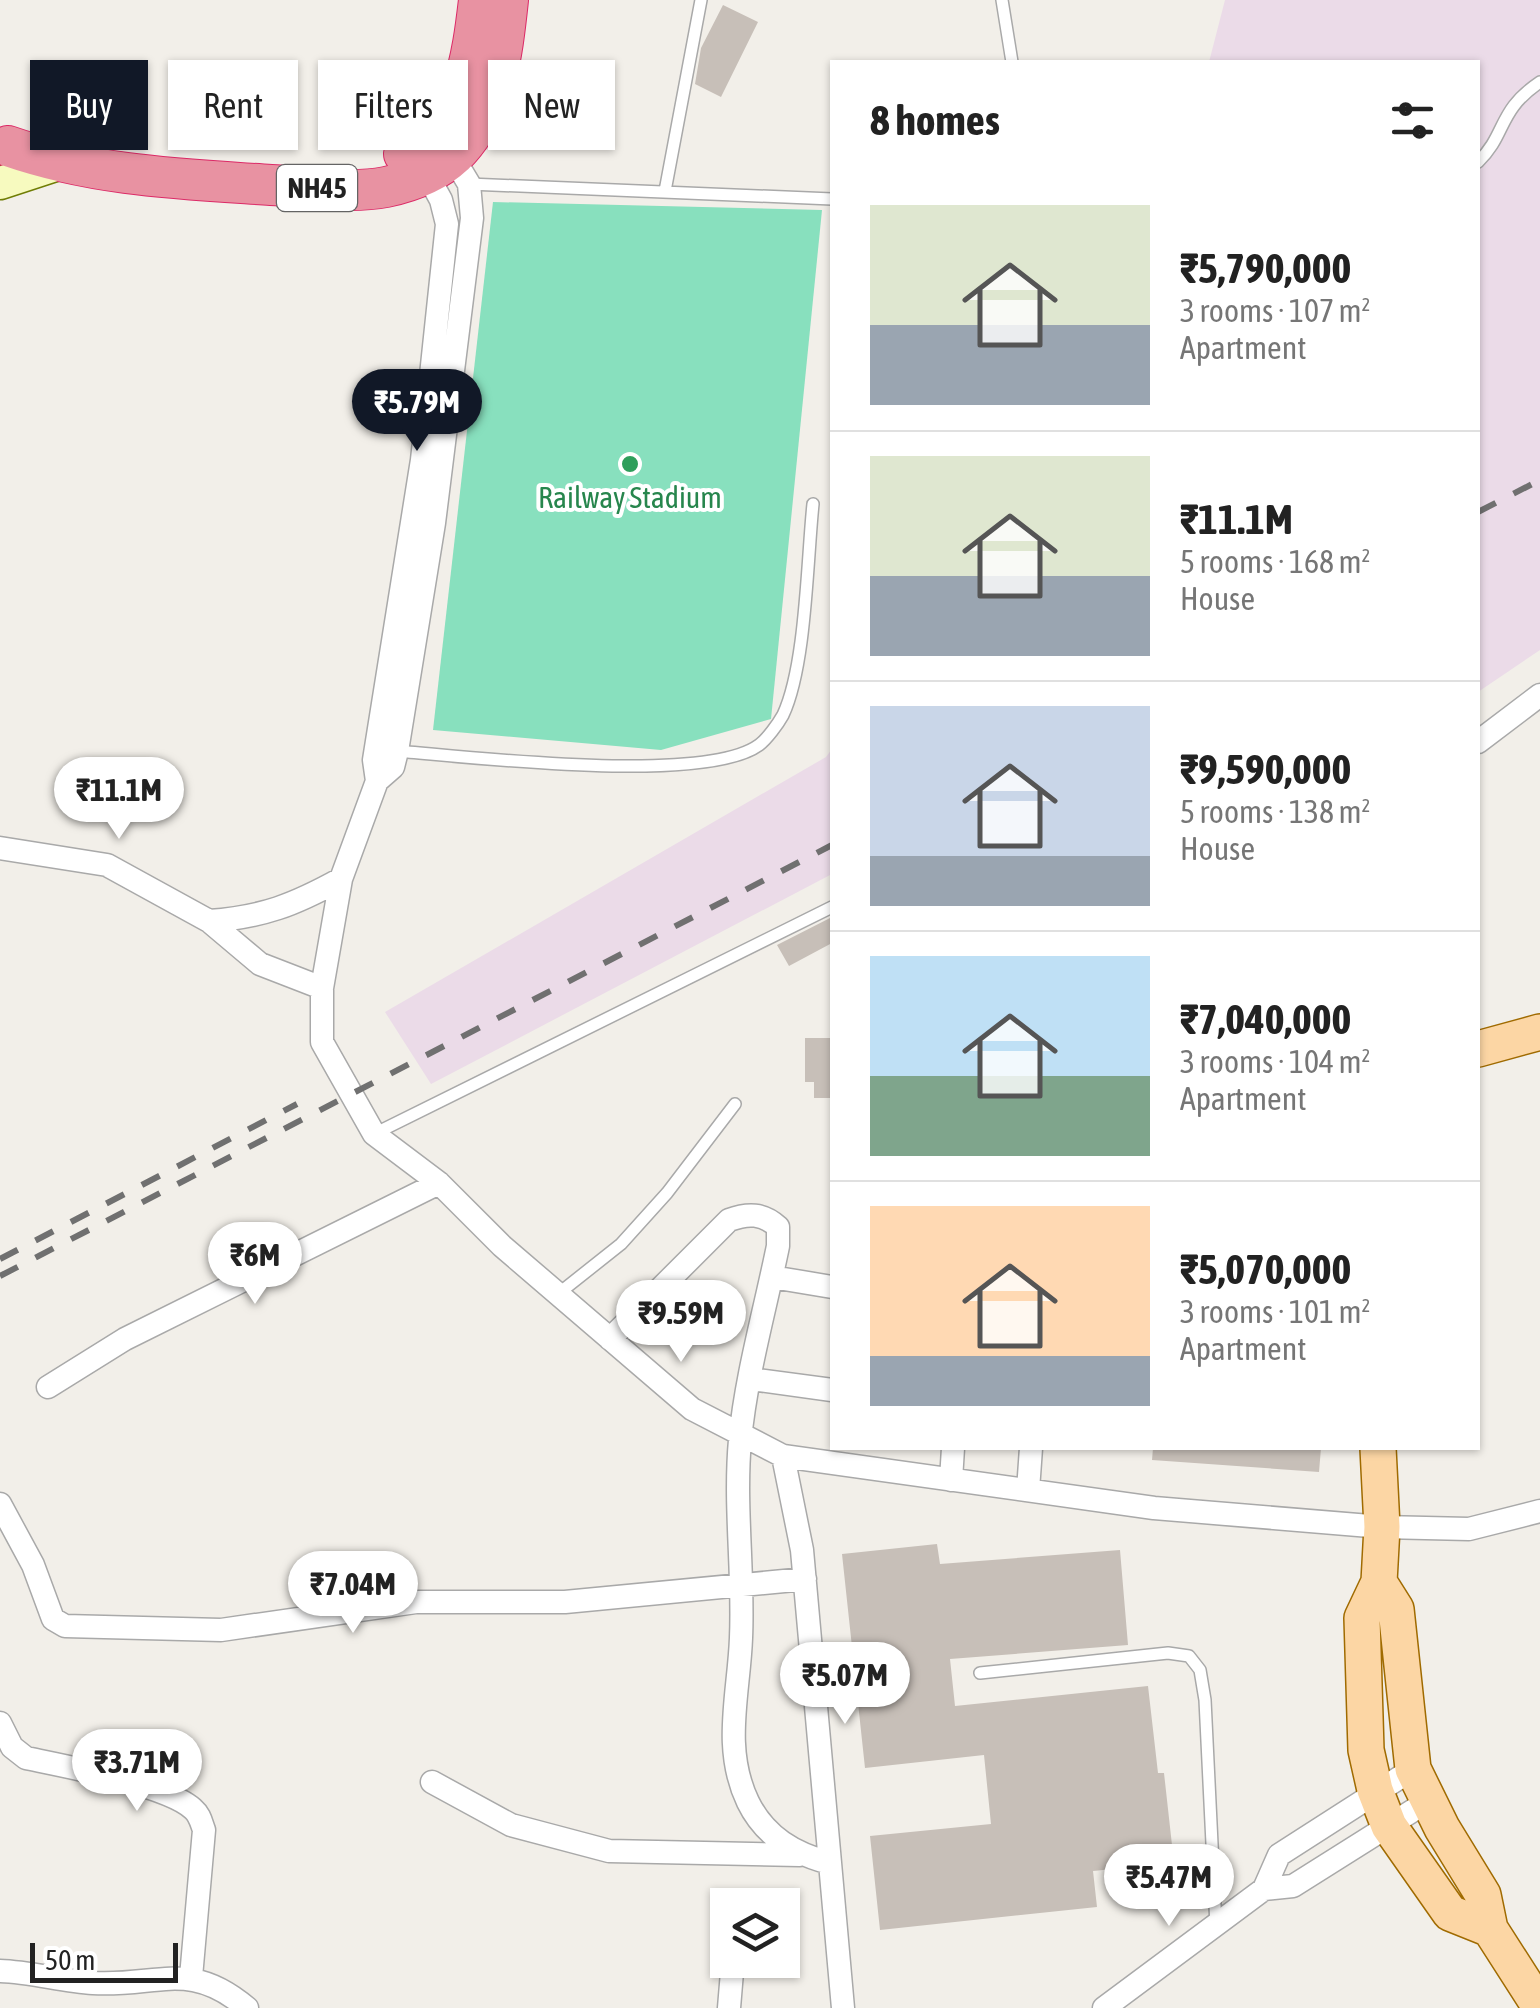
<!DOCTYPE html>
<html lang="en">
<head>
<meta charset="utf-8">
<style>
	body { margin:0; font-family:"Asap Condensed",sans-serif; background:#f2f2f2; color:#222; height:100vh; display:flex; flex-direction:column; font-size:38px; white-space:nowrap }
	* { box-sizing:border-box; margin:0 }
	p { font-size:32px; color:#767676 }
	.icon { flex:none; width:55px; height:55px; fill:none; stroke:currentColor; stroke-width:2; stroke-linecap:round; stroke-linejoin:round }
	.map { position:relative; flex:1; overflow:hidden }
	.panel { position:absolute; left:830px; top:60px; width:650px; height:1390px; display:flex; flex-direction:column; background:#fff; border-radius:0px; box-shadow:0 2px 8px #0004 }
	.panel>* { flex:none }
	.top-card { position:absolute; left:30px; top:60px; width:650px; height:90px; display:flex; gap:20px }
	.fabs { position:absolute; left:710px; top:1888px; display:grid; gap:20px }
	.fabs a { display:grid; place-items:center; width:90px; height:90px; border-radius:0px; background:#fff; box-shadow:0 2px 8px #0004; font-size:50px }
	.scale { position:absolute; left:30px; bottom:25px; width:148px; box-sizing:border-box; padding-left:10px; border:5px solid #222; border-top:0; font-size:28px; line-height:35px; white-space:nowrap; color:#222; -webkit-text-stroke:8px #fff; paint-order:stroke }
	.price { position:absolute; translate:-50% -85px; padding:0 22px; border-radius:35px; background:#fff; color:#222; font-size:32px; line-height:65px; filter:drop-shadow(0 2px 5px #0008) }
	.price::after { content:''; position:absolute; left:50%; top:60px; width:30px; height:22px; margin-left:-15px; background:inherit; clip-path:polygon(0 0,100% 0,50% 100%) }
	.price.on { background:#111827; color:#fff }
	ul { padding:0; list-style:none }
	li { display:flex; align-items:center; gap:30px; height:250px; padding:0 40px }
	li+li { border-top:2px solid #e0e0e0 }
	li span { display:grid; place-items:center; flex:none; width:280px; height:200px; border-radius:0px; color:#555 }
	li>.icon { margin-inline-start:auto }
	span .icon { width:120px; height:120px; fill:#fffc; stroke-width:1 }
	li b { font-size:42px }
	h2 { display:flex; justify-content:space-between; align-items:center; height:120px; padding:0 40px; font-size:42px }
	.pill { padding:0 35px; border-radius:0px; background:#fff; box-shadow:0 2px 8px #0004; font-size:35px; line-height:90px }
	.pill.on { background:#111827; color:#fff }
	.map>svg:first-child { display:block }
	.industrial { fill:#ebdbe8 }
	.pitch { fill:#88e0be }
	.building { fill:#c7bfb8 }
	.lines { fill:none; stroke-linecap:round; stroke-linejoin:round }
	.lane-casing { stroke:#a9a9a9; stroke-width:14 }
	.street-casing { stroke:#a9a9a9; stroke-width:25 }
	.secondary-casing { stroke:#707d05; stroke-width:35 }
	.primary-casing { stroke:#a06b00; stroke-width:38 }
	.highway-casing { stroke:#dc2a67; stroke-width:42 }
	.lane { stroke:#fff; stroke-width:11 }
	.street { stroke:#fff; stroke-width:22 }
	.secondary { stroke:#f7fabf; stroke-width:32 }
	.primary { stroke:#fcd6a4; stroke-width:35 }
	.highway { stroke:#e892a2; stroke-width:40 }
	.rail { stroke:#707070; stroke-width:6; stroke-dasharray:20 20; stroke-linecap:butt }
	.leisure-dot { fill:#2e9e5b; stroke:#fff; stroke-width:4 }
	.labels { text-anchor:middle; stroke-width:8; stroke-linejoin:round; paint-order:stroke }
	.shield { fill:#fff; stroke:#646464; stroke-width:2.5 }
	.shield-label { font-size:28px; font-weight:bold; fill:#222 }
	.leisure-label { font-size:30px; fill:#27864d; stroke:#fff }
</style>
</head>
<body>
<div class="map">
<svg width="1540" height="2008" viewBox="0 0 1540 2008">
	<rect width="100%" height="100%" fill="#f2efe9"/>
	<!-- industrial -->
	<path class="industrial" d="M1225,0H1540V650L1478,692V62H1209Z
		M832,749V874L431,1084L385,1012L826,757Z"/>
	<!-- pitch -->
	<path class="pitch" d="M493,202L822,210L771,719L661,750L433,730Z"/>
	<!-- building -->
	<path class="building" d="M723,5L758,22L721,97L695,84L701,48Z
		M832,917V943L789,966L777,945Z
		M805,1038H832V1098H814V1082H805Z
		M1153,1448H1321L1319,1472L1152,1460Z
		M937,1544L940,1564L1120,1550L1128,1645L950,1659L955,1706L1148,1686L1158,1773H1164L1172,1845L1163,1850L1164,1864L1093,1871L1097,1907L880,1930L870,1836L991,1824L984,1755L865,1768L842,1554Z"/>
	<g class="lines">
		<!-- lane casing -->
		<g class="lane-casing">
			<path id="lane" d="M1002,0L1012,62
				M1478,162C1507,134 1497,111 1540,82
				M469,184L832,199
				M665,191L701,0
				M397,751C471,757 704,785 759,745C767,739 778,724 783,715C806,666 807,561 813,504
				M374,1134L832,907
				M558,1294L621,1244L667,1193L735,1104
				M980,1673L1168,1653L1189,1656L1200,1670L1205,1700L1216,1926"/>
		</g>
		<!-- street casing -->
		<g class="street-casing">
			<path id="street" d="M423,167L441,200L447,224L422,460L374,760L377,781L341,879L322,988V1042L374,1134L439,1183L502,1246L692,1409L783,1456L1154,1508L1382,1527L1469,1529L1540,1511
				M1478,742L1540,695
				M377,781L393,767L397,751L434,523L472,218L469,184L448,149
				M0,848L107,865L209,921L260,964L322,988
				M209,921C263,917 294,905 341,879
				M772,1277L832,1287
				M610,1339L729,1220C748,1213 763,1213 778,1227V1246C765,1310 746,1376 740,1440C734,1506 744,1572 741,1638C739,1694 722,1748 748,1802C765,1837 795,1854 830,1863
				M751,1379L832,1390
				M48,1387L125,1339L439,1183
				M783,1456L802,1550L843,2008
				M951,1480L953,1448
				M1028,1490L1031,1448
				M0,1504L33,1565L53,1619L65,1626L221,1630L416,1602H565L805,1579
				M0,1723L12,1747L26,1758C64,1766 167,1785 193,1809C200,1815 201,1822 204,1830L191,1977
				M432,1782L511,1825L609,1851L800,1855
				M1264,1889L1293,1886L1428,1801
				M0,1971C31,1972 62,1981 93,1983C158,1987 189,1959 247,2008
				M729,2008L733,1960
				M1104,2008L1264,1889L1279,1855L1413,1769"/>
		</g>
		<!-- secondary casing -->
		<g class="secondary-casing">
			<path id="secondary" d="M0,183L58,164L64,156"/>
		</g>
		<!-- primary casing -->
		<g class="primary-casing">
			<path id="primary" d="M1478,1049L1540,1032
				M1378,1448L1382,1527L1379,1582L1362,1618L1366,1750L1375,1790L1389,1826L1450,1913L1490,1929
				M1379,1582L1396,1609L1413,1769L1442,1828L1483,1895L1490,1929L1540,2007"/>
		</g>
		<!-- highway casing -->
		<g class="highway-casing">
			<path id="highway" d="M8,146C94,176 181,179 271,185C308,187 350,194 386,187C410,182 436,172 454,155C496,113 502,56 508,0
				M404,154C463,136 473,52 479,0"/>
		</g>
		<!-- lane -->
		<use href="#lane" class="lane"/>
		<!-- street -->
		<use href="#street" class="street"/>
		<!-- secondary -->
		<use href="#secondary" class="secondary"/>
		<!-- primary -->
		<use href="#primary" class="primary"/>
		<!-- highway -->
		<use href="#highway" class="highway"/>
		<!-- rail -->
		<path class="rail" d="M1478,512L1540,480
			M0,1259L297,1104
			M0,1276L832,845"/>
	</g>
	<!-- markers -->
	<circle class="leisure-dot" cx="630" cy="464" r="10"/>
	<g class="labels">
		<!-- shield labels -->
		<rect class="shield" x="277" y="165" width="80" height="46" rx="8"/>
		<g class="shield-label">
			<text x="317" y="198">NH45</text>
		</g>
		<!-- leisure labels -->
		<g class="leisure-label">
			<text x="630" y="508">Railway Stadium</text>
		</g>
	</g>
</svg>
<div class="fabs">
<a><svg class="icon" aria-label="layers" viewBox="0 0 24 24"><path d="M12 4l9 5-9 5-9-5zM3 14l9 5 9-5"/></svg></a>
</div>
<div class="scale">50 m</div>
<b class="price on" style="left:417px;top:454px">₹5.79M</b>
<b class="price" style="left:119px;top:842px">₹11.1M</b>
<b class="price" style="left:255px;top:1307px">₹6M</b>
<b class="price" style="left:681px;top:1365px">₹9.59M</b>
<b class="price" style="left:353px;top:1636px">₹7.04M</b>
<b class="price" style="left:845px;top:1727px">₹5.07M</b>
<b class="price" style="left:137px;top:1814px">₹3.71M</b>
<b class="price" style="left:1169px;top:1929px">₹5.47M</b>
<div class="top-card">
<a class="pill on">Buy</a>
<a class="pill">Rent</a>
<a class="pill">Filters</a>
<a class="pill">New</a>
</div>
<section class="panel">
<h2>8 homes<svg class="icon" aria-label="filters" viewBox="0 0 24 24"><path d="M4 7h16M4 17h16"/><circle cx="9" cy="7" r="2"/><circle cx="15" cy="17" r="2"/></svg></h2>
<ul>
<li><span style="background:linear-gradient(#dfe7d0 60%,#9aa5b1 0)"><svg class="icon" aria-label="home" viewBox="0 0 24 24"><path d="M3 11l9-7 9 7M6 9v11h12V9"/></svg></span><div><b>₹5,790,000</b><p>3 rooms · 107 m²</p><p>Apartment</p></div></li>
<li><span style="background:linear-gradient(#dfe7d0 60%,#9aa5b1 0)"><svg class="icon" aria-label="home" viewBox="0 0 24 24"><path d="M3 11l9-7 9 7M6 9v11h12V9"/></svg></span><div><b>₹11.1M</b><p>5 rooms · 168 m²</p><p>House</p></div></li>
<li><span style="background:linear-gradient(#c9d6e8 75%,#9aa5b1 0)"><svg class="icon" aria-label="home" viewBox="0 0 24 24"><path d="M3 11l9-7 9 7M6 9v11h12V9"/></svg></span><div><b>₹9,590,000</b><p>5 rooms · 138 m²</p><p>House</p></div></li>
<li><span style="background:linear-gradient(#bfe0f5 60%,#7fa58c 0)"><svg class="icon" aria-label="home" viewBox="0 0 24 24"><path d="M3 11l9-7 9 7M6 9v11h12V9"/></svg></span><div><b>₹7,040,000</b><p>3 rooms · 104 m²</p><p>Apartment</p></div></li>
<li><span style="background:linear-gradient(#ffd9b3 75%,#9aa5b1 0)"><svg class="icon" aria-label="home" viewBox="0 0 24 24"><path d="M3 11l9-7 9 7M6 9v11h12V9"/></svg></span><div><b>₹5,070,000</b><p>3 rooms · 101 m²</p><p>Apartment</p></div></li>
</ul>
</section>
</div>
</body>
</html>
